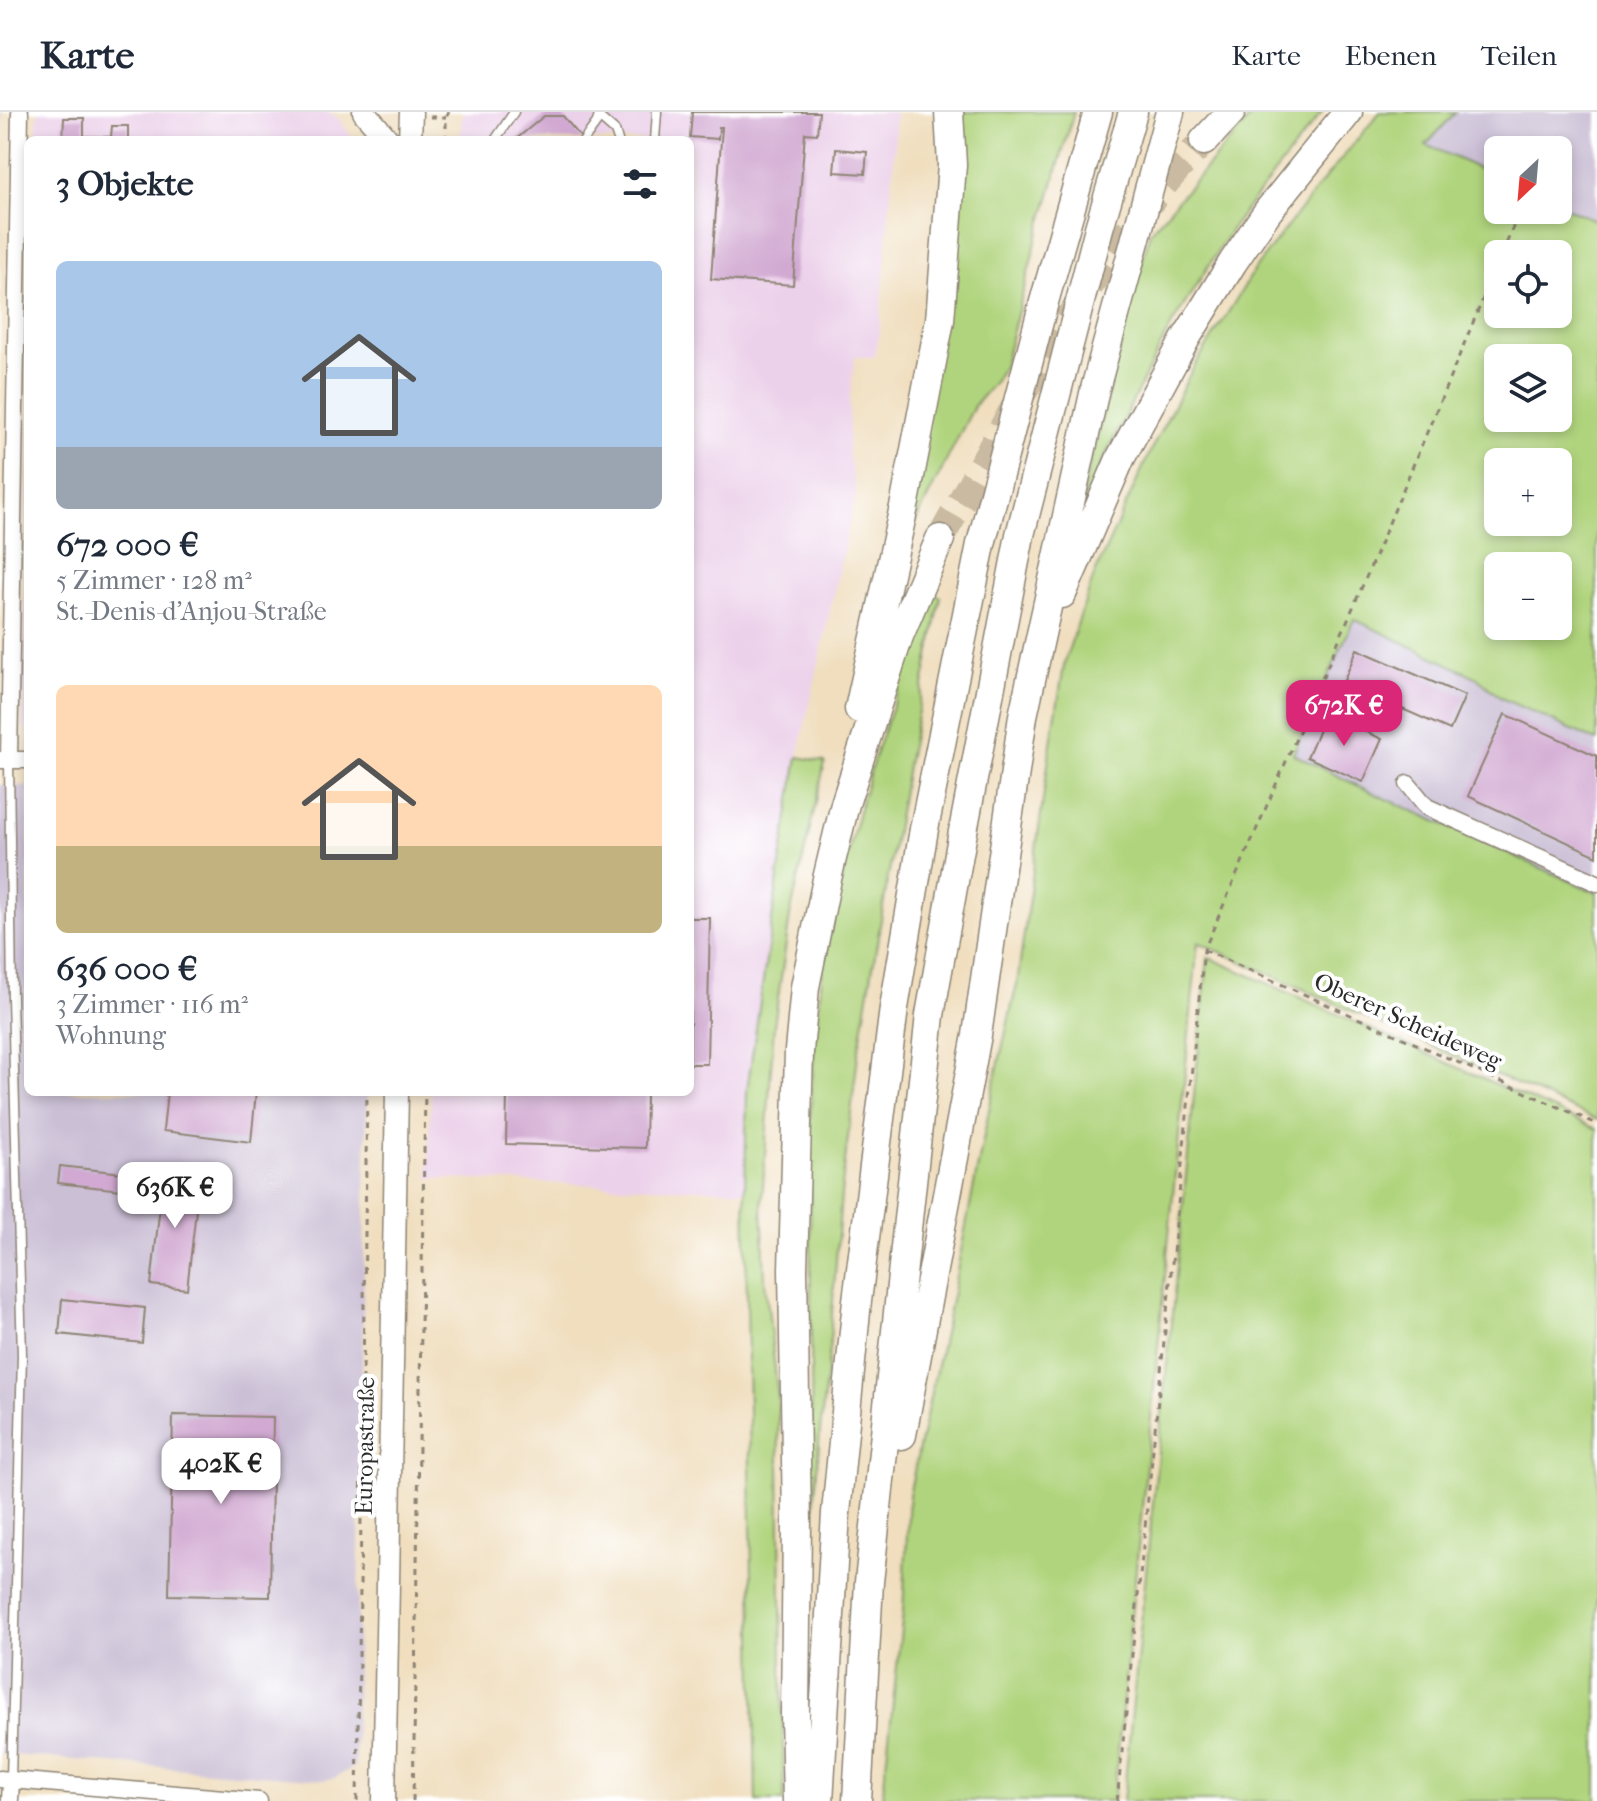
<!DOCTYPE html>
<html lang="de">
<head>
<meta charset="utf-8">
<style>
	body { margin:0; font-family:"IM FELL French Canon",serif; background:#f6f6f7; color:#1f2937; height:100vh; display:flex; flex-direction:column; font-size:30px; white-space:nowrap }
	* { box-sizing:border-box; margin:0 }
	p { font-size:26px; color:#747a83 }
	.icon { flex:none; width:44px; height:44px; fill:none; stroke:currentColor; stroke-width:2; stroke-linecap:round; stroke-linejoin:round }
	.map { position:relative; flex:1; overflow:hidden }
	.sheet { position:absolute; left:24px; top:24px; width:670px; height:960px; display:flex; flex-direction:column; background:#fff; border-radius:12px; box-shadow:0 4px 12px #0003 }
	.sheet>* { flex:none }
	.needle { width:52px; rotate:206deg }
	.controls { position:absolute; left:1484px; top:24px; display:grid; gap:16px }
	.controls a { display:grid; place-items:center; width:88px; height:88px; border-radius:12px; background:#fff; box-shadow:0 4px 12px #0003; font-size:40px }
	.price { position:absolute; translate:-50% -68px; padding:0 18px; border-radius:16px; background:#fff; color:#222; font-size:26px; line-height:52px; filter:drop-shadow(0 2px 4px #0008) }
	.price::after { content:''; position:absolute; left:50%; top:48px; width:24px; height:18px; margin-left:-12px; background:inherit; clip-path:polygon(0 0,100% 0,50% 100%) }
	.price.on { background:#db2777; color:#fff }
	ul { padding:0; list-style:none }
	li { display:grid; align-content:center; gap:16px; height:424px; padding:0 32px }
	li span { display:grid; place-items:center; height:248px; border-radius:12px; color:#555 }
	li>.icon { margin-inline-start:auto }
	span .icon { width:144px; height:144px; fill:#fffc; stroke-width:1 }
	li b { font-size:34px }
	h2 { display:flex; justify-content:space-between; align-items:center; height:96px; padding:0 32px; font-size:34px }
	header { display:flex; align-items:center; gap:48px; box-sizing:border-box; height:112px; padding:0 40px; background:#fff; border-bottom:2px solid #e0e1e3 }
	header strong { font-size:38px }
	nav { display:flex; gap:44px; margin-inline-start:auto; font-size:28px }
	.map>svg:first-child { display:block }
	.built { fill:#ecd1ea }
	.industrial { fill:#cbbfd5 }
	.green { fill:#b0d47d; stroke:#6e8054; stroke-width:2; fill-rule:evenodd }
	.building { fill:#d1a9d2 }
	.lines { fill:none; stroke-linecap:round; stroke-linejoin:round }
	.highway-tunnel { stroke:#c9baa1; stroke-width:28; stroke-dasharray:28 14; stroke-linecap:butt }
	.lane-casing { stroke:#8e8474; stroke-width:11 }
	.street-casing { stroke:#8e8474; stroke-width:19 }
	.secondary-casing { stroke:#8e8474; stroke-width:25 }
	.highway-casing { stroke:#8e8474; stroke-width:31 }
	.path { stroke:#8e8474; stroke-width:3; stroke-dasharray:6 6; stroke-linecap:butt }
	.lane { stroke:#fff; stroke-width:8 }
	.street { stroke:#fff; stroke-width:16 }
	.secondary { stroke:#fff; stroke-width:22 }
	.highway { stroke:#fff; stroke-width:28 }
	.labels { text-anchor:middle; stroke-width:8; stroke-linejoin:round; paint-order:stroke }
	.street-label { font-size:24px; fill:#2b2b2b; stroke:#fff }
</style>
</head>
<body>
<header>
<strong>Karte</strong>
<nav><a>Karte</a><a>Ebenen</a><a>Teilen</a></nav>
</header>
<div class="map">
<svg width="1597" height="1689" viewBox="0 0 1597 1689">
	<rect width="100%" height="100%" fill="#fff"/>
	<filter id="ink" filterUnits="userSpaceOnUse"><feTurbulence type="fractalNoise" baseFrequency=".0125" numOctaves="2"/><feDisplacementMap in="SourceGraphic" scale="16" xChannelSelector="R" yChannelSelector="G"/><feConvolveMatrix kernelMatrix="1 2 1 2 8 2 1 2 1" color-interpolation-filters="sRGB"/></filter>
	<filter id="wash" filterUnits="userSpaceOnUse"><feTurbulence type="fractalNoise" baseFrequency=".006" numOctaves="4" result="noise"/><feDisplacementMap in="SourceGraphic" scale="32" xChannelSelector="R" yChannelSelector="G"/><feGaussianBlur stdDeviation="1.8" result="paint"/><feColorMatrix in="noise" values="0 0 0 0 0 0 0 0 0 0 0 0 0 0 0 0 0 1.4 0 .05"/><feComposite in="paint" operator="in"/></filter>
	<g filter="url(#wash)">
		<rect width="100%" height="100%" fill="#f0debe"/>
		<!-- built -->
		<path class="built" d="M38,0H328L337,5L354,28H35Z
			M464,0H895V34L879,224L874,245H855L850,283L848,339L856,381L798,645L780,753L747,978L745,1079L428,1066L431,980H690V28H460L462,4Z
			M28,275V619L23,613Z"/>
		<!-- industrial -->
		<path class="industrial" d="M0,0H2V42L0,175Z
			M1456,0H1597V109L1558,92V38H1498V65L1426,33Z
			M1354,507L1476,565L1501,586L1597,629V781L1373,681L1293,642Z
			M0,673L28,674V980H367L355,1654L335,1666L322,1668L0,1642Z"/>
		<!-- green -->
		<path class="green" d="M961,0H1074L1036,130L1004,253L995,269L974,294L915,411L910,409Z
			M1255,0H1322L1234,113L1169,217L1078,398L1150,120Z
			M1380,0H1456L1426,33L1498,65V98H1558V92L1597,109V629L1501,586L1476,565L1354,507L1293,642L1373,681L1597,781V1008L1198,830L1113,1689H882L903,1500L909,1383L952,1184L996,963L1017,872L1051,631L1065,548L1095,461L1151,338L1191,260L1257,154L1317,76ZM1498,142H1558V202H1498ZM1498,246H1558V306H1498ZM1498,350H1558V410H1498ZM1498,454H1558V514H1498Z
			M933,482L941,485L908,648L858,943L841,1083L829,1242L820,1319L812,1424L810,1012L814,940L823,855L837,786L862,687L878,634Z
			M798,645L825,650L790,804L774,913L762,1089L765,1169L778,1285L784,1689H756L745,1079L747,978L780,753Z
			M1208,845L1597,1017V1689H1123Z"/>
		<g id="blocks">
			<!-- building -->
			<path class="building" d="M692,0H819L817,22L805,21L793,173L711,167L722,15H719L718,27L690,25Z
				M544,4H563L583,28H515Z
				M64,6H84V24L111,25L112,14H128V28H63Z
				M836,37L867,40L865,62L834,60Z
				M1357,537L1465,584L1450,618L1343,571Z
				M1326,602L1382,627L1363,670L1307,645Z
				M1505,602L1597,644V744L1468,684Z
				M690,806H710L707,952H690Z
				M167,980H256L251,1030L163,1019Z
				M507,980H646L645,1036L506,1032Z
				M60,1054L131,1062L130,1079L58,1071Z
				M164,1058L200,1063L187,1177L151,1173Z
				M137,1064L151,1065L150,1081L136,1080Z
				M62,1187L145,1196L142,1231L59,1222Z
				M173,1303L273,1305L270,1485L169,1483Z"/>
		</g>
	</g>
	<g filter="url(#ink)">
		<use href="#blocks" fill-opacity="0" stroke="#8e8474" stroke-width="2"/>
		<g class="lines">
			<!-- highway-tunnel -->
			<path class="highway-tunnel" d="M940,427C1009,304 1077,179 1167,69C1178,55 1192,42 1204,29"/>
			<!-- lane casing -->
			<g class="lane-casing">
				<path id="lane" d="M599,5L615,19L618,28
					M495,28L514,0
					M584,28L597,10L600,0
					M655,28L657,0
					M9,649L12,886L22,1243L11,1667"/>
			</g>
			<!-- street casing -->
			<g class="street-casing">
				<path id="street" d="M0,648H28
					M9,648L20,0
					M1408,672L1427,695L1597,771
					M0,1667L259,1689
					M10,1689L11,1667"/>
			</g>
			<!-- secondary casing -->
			<g class="secondary-casing">
				<path id="secondary" d="M364,0L388,28
					M410,28L411,0
					M384,1689L397,980"/>
			</g>
			<!-- highway casing -->
			<g class="highway-casing">
				<path id="highway" d="M1204,29L1231,0
					M1062,482L1121,345L1186,226L1233,150L1268,99L1348,0
					M859,597L905,390L940,208L952,53L949,0
					M902,1323L977,923L1023,604L1095,277L1170,0
					M797,1689L795,1603L797,1410L793,1157L799,939L805,875L827,767L845,692L899,524L940,427
					M819,1689L836,1401L857,1189L894,896L924,717L981,432L1044,190L1098,0
					M857,1689L869,1470L930,903L964,714L1020,423L1099,116L1133,0"/>
			</g>
			<!-- path -->
			<path class="path" d="M430,5H446
				M446,28V5L449,0
				M1502,142L1520,98
				M1204,838L1597,1012
				M357,1689L367,980
				M413,1689L425,980
				M1117,1689L1204,838L1368,461L1498,151"/>
			<!-- lane -->
			<use href="#lane" class="lane"/>
			<!-- street -->
			<use href="#street" class="street"/>
			<!-- secondary -->
			<use href="#secondary" class="secondary"/>
			<!-- highway -->
			<use href="#highway" class="highway"/>
		</g>
	</g>
	<g class="labels">
		<!-- street labels -->
		<g class="street-label">
			<text transform="translate(1408 909) rotate(24)" y="8">Oberer Scheideweg</text>
			<text transform="translate(365 1334) rotate(-89)" y="8">Europastraße</text>
		</g>
	</g>
</svg>
<div class="controls">
<a><svg class="needle" viewBox="-14 -14 28 28"><path d="M0-13l5 13h-10z" fill="#e53935"/><path d="M0 13l5-13h-10z" fill="#747a83"/></svg></a>
<a><svg class="icon" aria-label="locate" viewBox="0 0 24 24"><circle cx="12" cy="12" r="6"/><path d="M12 2v4M12 18v4M2 12h4M18 12h4"/></svg></a>
<a><svg class="icon" aria-label="layers" viewBox="0 0 24 24"><path d="M12 4l9 5-9 5-9-5zM3 14l9 5 9-5"/></svg></a>
<a>+</a>
<a>−</a>
</div>
<b class="price on" style="left:1344px;top:636px">672K €</b>
<b class="price" style="left:175px;top:1118px">636K €</b>
<b class="price" style="left:221px;top:1394px">402K €</b>
<section class="sheet">
<h2>3 Objekte<svg class="icon" aria-label="filters" viewBox="0 0 24 24"><path d="M4 7h16M4 17h16"/><circle cx="9" cy="7" r="2"/><circle cx="15" cy="17" r="2"/></svg></h2>
<ul>
<li><span style="background:linear-gradient(#a9c7e8 75%,#9aa5b1 0)"><svg class="icon" aria-label="home" viewBox="0 0 24 24"><path d="M3 11l9-7 9 7M6 9v11h12V9"/></svg></span><div><b>672 000 €</b><p>5 Zimmer · 128 m²</p><p>St.-Denis-d'Anjou-Straße</p></div></li>
<li><span style="background:linear-gradient(#ffd9b3 65%,#c2b280 0)"><svg class="icon" aria-label="home" viewBox="0 0 24 24"><path d="M3 11l9-7 9 7M6 9v11h12V9"/></svg></span><div><b>636 000 €</b><p>3 Zimmer · 116 m²</p><p>Wohnung</p></div></li>
</ul>
</section>
</div>
</body>
</html>
